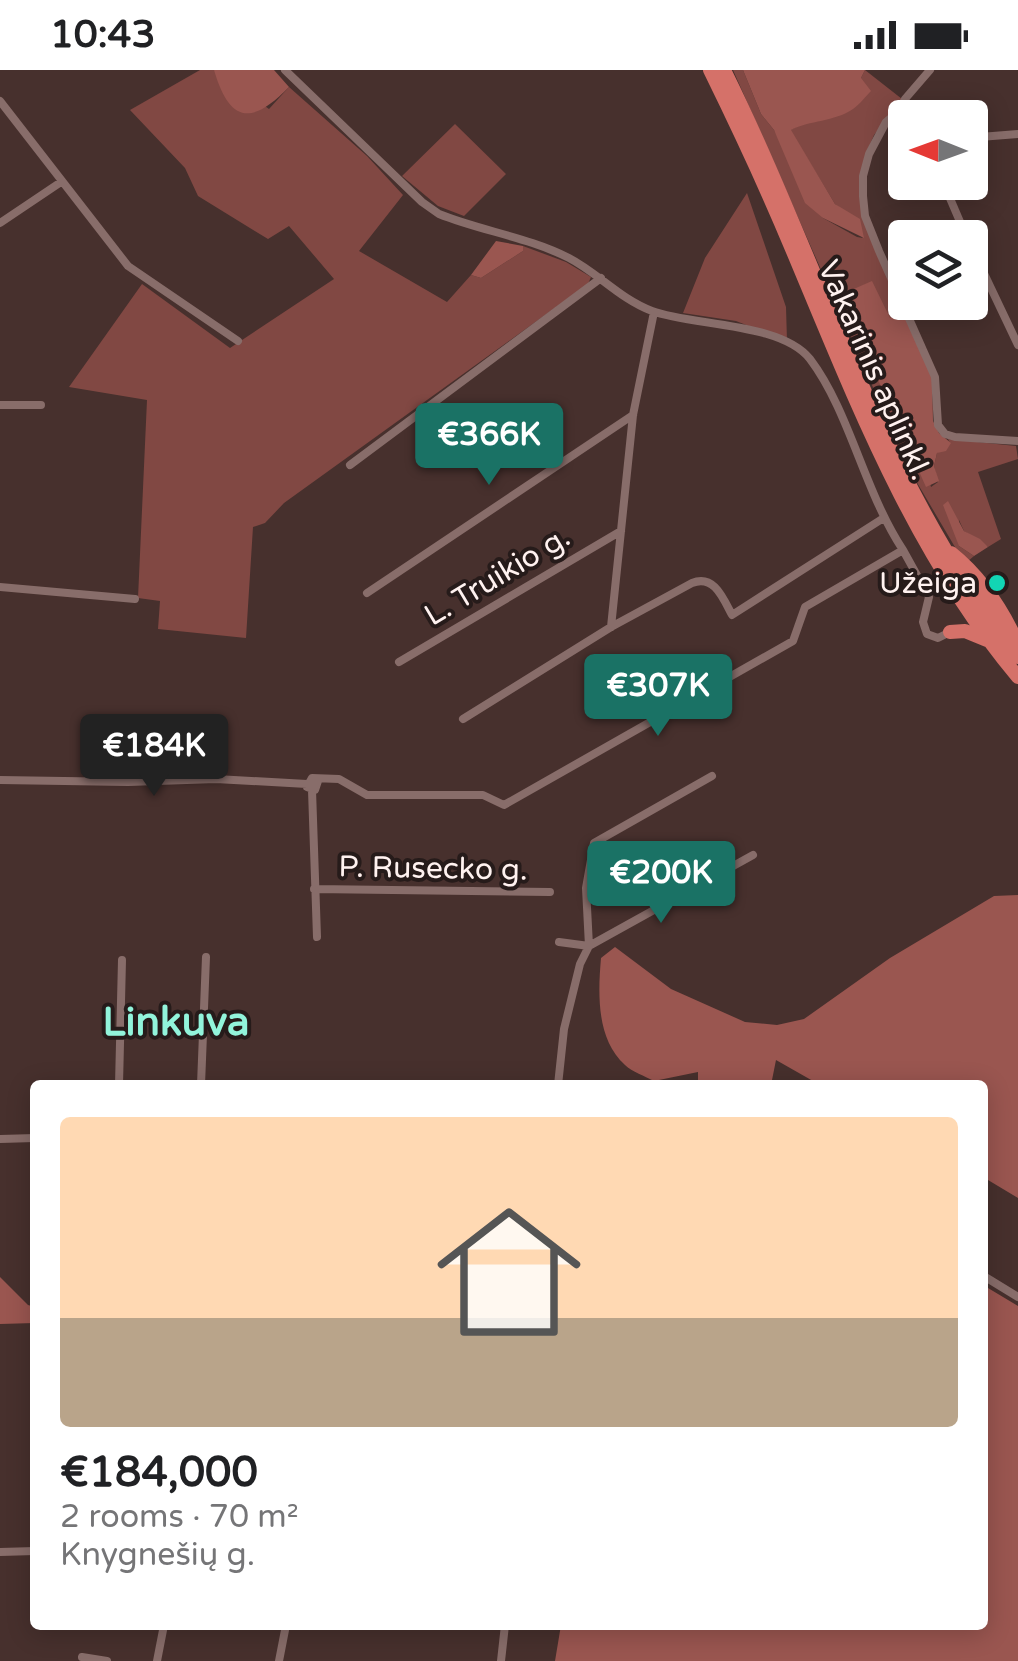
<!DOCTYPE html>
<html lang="en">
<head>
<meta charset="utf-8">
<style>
	body { margin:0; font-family:"Varela Round",sans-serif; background:#f2f2f2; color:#202124; height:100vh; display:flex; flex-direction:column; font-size:38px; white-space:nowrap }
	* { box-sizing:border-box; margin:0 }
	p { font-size:32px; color:#757577 }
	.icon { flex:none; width:55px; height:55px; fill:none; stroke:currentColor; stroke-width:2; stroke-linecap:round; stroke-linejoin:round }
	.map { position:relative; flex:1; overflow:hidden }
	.details { position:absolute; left:30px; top:1010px; width:958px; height:550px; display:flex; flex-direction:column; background:#fff; border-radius:10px; box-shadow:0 5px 25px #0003 }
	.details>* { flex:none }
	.needle { width:65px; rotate:271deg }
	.buttons { position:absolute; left:888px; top:30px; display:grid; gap:20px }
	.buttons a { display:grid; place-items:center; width:100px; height:100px; border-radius:10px; background:#fff; box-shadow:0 5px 25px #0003; font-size:50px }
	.price { position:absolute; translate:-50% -85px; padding:0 22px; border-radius:10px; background:#1a7265; color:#fff; font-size:32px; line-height:65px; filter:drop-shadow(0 2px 5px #0008) }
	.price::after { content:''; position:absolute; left:50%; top:60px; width:30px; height:22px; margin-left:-15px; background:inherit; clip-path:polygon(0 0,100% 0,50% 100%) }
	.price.current { background:#222; color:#fff }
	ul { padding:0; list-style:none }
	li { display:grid; align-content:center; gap:20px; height:530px; padding:0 30px }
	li+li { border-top:2px solid #e0e0e0 }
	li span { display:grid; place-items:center; height:310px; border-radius:10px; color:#555 }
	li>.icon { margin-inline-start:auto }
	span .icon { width:180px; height:180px; fill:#fffc; stroke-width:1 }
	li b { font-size:42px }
	.status { display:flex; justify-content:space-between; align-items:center; height:70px; padding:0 50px; background:#fff; direction:ltr }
	.status svg { height:28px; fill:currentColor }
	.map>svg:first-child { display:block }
	.green { fill:#814843 }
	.forest { fill:#9a5650 }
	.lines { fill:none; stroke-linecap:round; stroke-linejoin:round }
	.minor { stroke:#886d6a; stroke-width:8 }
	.trunk { stroke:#d57169; stroke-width:14 }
	.poi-dot { fill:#12d5b4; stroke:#261b1a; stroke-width:4 }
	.labels { text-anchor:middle; stroke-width:8; stroke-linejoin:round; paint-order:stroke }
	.street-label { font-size:30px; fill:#fff2f0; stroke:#261b1a }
	.poi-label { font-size:30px; fill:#fff2f0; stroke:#261b1a; text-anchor:end }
	.district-label { font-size:40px; font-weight:bold; fill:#92f4db; stroke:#261b1a }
</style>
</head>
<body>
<div class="status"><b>10:43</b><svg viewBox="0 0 49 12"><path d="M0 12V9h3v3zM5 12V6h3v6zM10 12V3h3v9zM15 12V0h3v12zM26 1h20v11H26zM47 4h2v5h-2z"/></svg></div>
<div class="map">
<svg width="1018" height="1591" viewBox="0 0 1018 1591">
	<rect width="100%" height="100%" fill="#47302d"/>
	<!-- green -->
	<path class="green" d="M200,0H214L269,39L289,17L367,86L403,125L359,181L447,232L471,205L481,208L523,181V176L566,192L591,207L588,214L284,433L265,453L253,457L246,568L158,559L160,531L138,528L147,330L69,317L142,214L230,278L334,209L289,156L268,169L198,126L185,98L130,40Z
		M733,0H743L761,44L774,60L823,148L857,167L863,168L845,142L835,134L790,60L811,50L861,8L865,0L902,29L874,65L866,84L861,124L903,242L891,248L931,417L938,412L934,396L937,383L950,373L948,369L1016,376L1018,389L978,402L1001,469L988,477L964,461L959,450V476L974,486L967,492L962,489L909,399Z
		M455,54L506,104L464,146L438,136L402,106Z
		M747,123L786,237L787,271L736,251L683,243L705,188Z"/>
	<!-- forest -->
	<path class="forest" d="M214,0H274L289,17C252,55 230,54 214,0Z
		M743,0H865L861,8L871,21C866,26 860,34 853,39C834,52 810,50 791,60L835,134L860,149L864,168L823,148L805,133L774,60L761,44Z
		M496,171L523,176V181L481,208L471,205Z
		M872,211L890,248L903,242L932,307L933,351L939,363L951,373L946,381L937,383L934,396L939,411L926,417L840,225Z
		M948,431L964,461L980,469L988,477L974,486L959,476L943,435Z
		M1018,825V1128L983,1107L982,1015H820L776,990L771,1015H698V1002L654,1011C645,1006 632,1002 625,995C596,969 598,923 601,888L615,877L671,919L745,952L777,955L804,949L890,888L994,826Z
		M0,1207L28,1235L35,1237V1253L0,1254Z
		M983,1215L1018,1236V1591H555L561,1555H982Z"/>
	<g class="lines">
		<!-- minor -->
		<path class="minor" d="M285,0L422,132L439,144C481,161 528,167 569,188C598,203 620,229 652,241C692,256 781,252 810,289C850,342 864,421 903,480
			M930,0L905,29L899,41L886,52L869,84L863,106V126L865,146L879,181L935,307L938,355L945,364L955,367L1018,371
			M0,31L128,196L238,271
			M980,67L1018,64
			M943,112L967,168
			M0,153L61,112
			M970,174L1018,275
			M0,335H41
			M350,395L601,208
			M0,517L135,529
			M367,523L633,345
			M611,557L633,345L654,242
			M399,592L621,461
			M463,649L611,557L692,513C714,504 723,528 732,545L882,449
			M0,710L128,712L216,709L307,714
			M318,711L315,720L307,717L312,708L339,709L367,725H483L504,735L793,571L805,537L903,480L929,527L923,552L927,564L938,568L950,562
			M312,720L317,867
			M314,819L550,822
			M559,872L589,876L753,785
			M119,1015L122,890
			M201,1015L206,887
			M558,1015L564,959L580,894L589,876L586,818L594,773L712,706
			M0,1069L35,1068
			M982,1205L1018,1227
			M0,1482L35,1481
			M82,1587L107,1591
			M157,1591L164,1555
			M279,1591L286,1555
			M501,1591L505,1555"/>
		<!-- trunk -->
		<path class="trunk" d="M710,0C739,59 767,119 792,179C855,329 913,482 1018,607
			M724,0C821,196 881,413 1018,587
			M951,483C981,507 1002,539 1018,574
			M950,562L965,561L987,570"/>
	</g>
	<!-- markers -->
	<circle class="poi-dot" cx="997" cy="513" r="10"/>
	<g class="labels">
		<!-- street labels -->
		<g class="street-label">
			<text transform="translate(875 300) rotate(66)" y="10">Vakarinis aplinkl.</text>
			<text transform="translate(497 506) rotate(-31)" y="10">L. Truikio g.</text>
			<text transform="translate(433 798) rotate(1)" y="10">P. Rusecko g.</text>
		</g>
		<!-- poi labels -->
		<g class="poi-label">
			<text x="977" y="523">Užeiga</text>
		</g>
		<!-- district labels -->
		<g class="district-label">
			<text x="176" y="965">Linkuva</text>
		</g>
	</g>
</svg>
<div class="buttons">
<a><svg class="needle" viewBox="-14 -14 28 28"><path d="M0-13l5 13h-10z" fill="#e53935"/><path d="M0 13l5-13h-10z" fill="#757577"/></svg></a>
<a><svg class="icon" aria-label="layers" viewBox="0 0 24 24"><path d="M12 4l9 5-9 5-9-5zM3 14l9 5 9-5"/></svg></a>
</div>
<b class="price" style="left:489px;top:418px">€366K</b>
<b class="price" style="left:658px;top:669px">€307K</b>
<b class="price current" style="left:154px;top:729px">€184K</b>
<b class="price" style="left:661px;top:856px">€200K</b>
<section class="details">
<ul>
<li><span style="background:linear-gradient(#ffd9b3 65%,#b9a48a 0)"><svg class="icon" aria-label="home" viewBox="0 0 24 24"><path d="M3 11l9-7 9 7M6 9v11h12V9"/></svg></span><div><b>€184,000</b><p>2 rooms · 70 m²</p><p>Knygnešių g.</p></div></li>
</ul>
</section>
</div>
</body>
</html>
